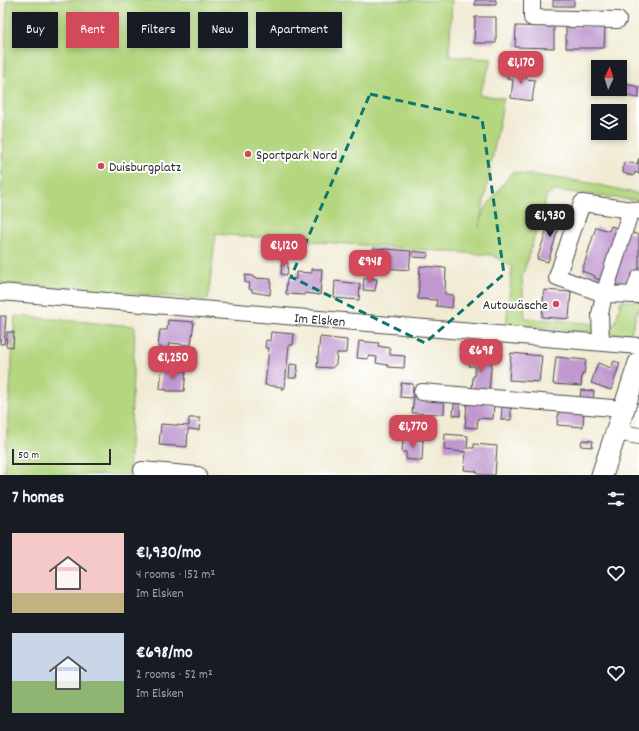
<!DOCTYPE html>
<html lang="en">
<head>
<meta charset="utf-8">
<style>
	body { margin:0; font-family:Dekko,sans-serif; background:#20242c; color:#f1f3f6; height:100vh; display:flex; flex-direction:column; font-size:15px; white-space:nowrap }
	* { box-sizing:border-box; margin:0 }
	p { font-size:13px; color:#9ea1a6 }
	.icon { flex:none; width:22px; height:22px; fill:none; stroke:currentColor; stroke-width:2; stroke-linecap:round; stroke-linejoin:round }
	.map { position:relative; height:475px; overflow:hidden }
	.panel { display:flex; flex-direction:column; background:#171b24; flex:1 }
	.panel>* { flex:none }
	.hud { position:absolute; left:12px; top:12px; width:400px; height:36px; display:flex; gap:8px }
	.needle { width:26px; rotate:4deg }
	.fabs { position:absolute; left:591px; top:60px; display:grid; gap:8px }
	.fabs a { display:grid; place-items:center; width:36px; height:36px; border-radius:0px; background:#171b24; box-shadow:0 2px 6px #0003; font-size:20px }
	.scale { position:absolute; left:12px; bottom:10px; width:99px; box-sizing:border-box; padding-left:4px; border:2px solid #2b2b2b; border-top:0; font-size:11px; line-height:14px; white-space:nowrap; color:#2b2b2b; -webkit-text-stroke:3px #fff; paint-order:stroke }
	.price { position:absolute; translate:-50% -34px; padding:0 9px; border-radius:8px; background:#d1495b; color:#fff; font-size:13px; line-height:26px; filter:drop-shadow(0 1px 2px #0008) }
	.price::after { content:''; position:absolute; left:50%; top:24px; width:12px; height:9px; margin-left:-6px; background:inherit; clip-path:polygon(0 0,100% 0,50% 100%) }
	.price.active { background:#222; color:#fff }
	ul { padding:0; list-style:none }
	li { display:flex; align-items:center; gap:12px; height:100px; padding:0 12px }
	li span { display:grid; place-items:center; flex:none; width:112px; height:80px; border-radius:0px; color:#555 }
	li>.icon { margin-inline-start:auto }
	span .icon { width:48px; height:48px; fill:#fffc; stroke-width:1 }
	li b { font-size:17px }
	h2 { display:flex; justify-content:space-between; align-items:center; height:48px; padding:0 12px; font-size:17px }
	.pill { padding:0 14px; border-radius:0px; background:#171b24; box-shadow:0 2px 6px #0003; font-size:14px; line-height:36px }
	.pill.active { background:#d1495b; color:#fff }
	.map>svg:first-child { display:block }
	.green { fill:#b3d67f; stroke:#6f8055 }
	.building { fill:#c098cf }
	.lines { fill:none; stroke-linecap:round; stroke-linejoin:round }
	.minor-casing { stroke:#494844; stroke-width:18 }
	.major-casing { stroke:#494844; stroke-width:23 }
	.minor { stroke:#fff; stroke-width:16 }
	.major { stroke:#fff; stroke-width:21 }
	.marked { fill:none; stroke:#0f766e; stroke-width:3; stroke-dasharray:8 5; stroke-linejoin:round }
	.poi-dot { fill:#d1495b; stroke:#fff; stroke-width:1.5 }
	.labels { text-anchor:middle; stroke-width:4; stroke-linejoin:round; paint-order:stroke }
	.poi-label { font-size:14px; fill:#2b2b2b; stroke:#fff; text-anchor:start }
	.street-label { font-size:14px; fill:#2b2b2b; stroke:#fff }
</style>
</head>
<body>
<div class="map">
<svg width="639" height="475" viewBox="0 0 639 475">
	<rect width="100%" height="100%" fill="#fff"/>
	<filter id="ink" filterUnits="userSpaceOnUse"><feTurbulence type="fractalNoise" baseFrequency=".025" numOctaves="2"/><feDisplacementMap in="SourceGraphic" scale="8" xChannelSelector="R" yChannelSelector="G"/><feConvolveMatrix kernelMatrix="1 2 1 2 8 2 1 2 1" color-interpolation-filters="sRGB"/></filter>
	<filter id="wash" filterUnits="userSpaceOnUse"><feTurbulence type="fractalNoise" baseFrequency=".012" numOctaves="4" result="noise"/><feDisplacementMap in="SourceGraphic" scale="16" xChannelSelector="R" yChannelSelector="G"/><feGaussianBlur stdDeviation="0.9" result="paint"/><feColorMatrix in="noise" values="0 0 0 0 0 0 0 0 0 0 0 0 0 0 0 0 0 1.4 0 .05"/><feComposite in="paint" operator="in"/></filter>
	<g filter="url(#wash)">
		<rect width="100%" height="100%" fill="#f1ebd4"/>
		<!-- green -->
		<path class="green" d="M7,0H452L449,56L492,59L479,95L504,98L479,227L484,210L512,172L591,183L639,194V201L568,192L554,191L547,195L522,278L525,318L609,325L615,324L621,301H639V306L630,335L506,325L512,267L492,255L216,234V232L208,300L0,283V236Z
			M15,316L135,326L129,475H4Z"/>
		<g id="blocks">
			<!-- building -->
			<path class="building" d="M475,0H496V5H475Z
				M553,0H574V6H553Z
				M475,17H496V43H474Z
				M516,26L554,27V48L515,47Z
				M566,26L605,27L604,48H566Z
				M508,70L527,71L526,79L535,80L532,101L511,98L513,80L507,79Z
				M620,83L639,87V98L618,95Z
				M639,158V174L635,172L634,176L623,173L624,162L637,164Z
				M552,214L562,217L548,262L537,259Z
				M611,226L639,235V268L632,290L594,278L595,276L582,271L596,227L609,231Z
				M373,248L411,251L409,270L385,268V262L372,261Z
				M413,251L428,253L427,258L413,257Z
				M282,262L288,263L287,275L281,274Z
				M420,266L446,268L445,294L453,295L452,308L436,306L437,300L418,299Z
				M312,269H322L320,295L305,293L304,295L286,294L287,279H296V272L312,273Z
				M245,275L253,276V278L271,279L270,295L252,292V290L249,289L250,283H245Z
				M364,278L377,279L375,291L363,290Z
				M335,281L360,284L359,300L334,298Z
				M544,290L571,292L569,319L542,317Z
				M0,316H6L4,344H0Z
				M168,320L194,322L191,345L169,343L168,348L158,347L160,330H167Z
				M7,332H14L13,347L6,346Z
				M271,332L294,334L293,345H289L285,387L284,389H281L282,387L265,385L269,348H265L266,340L270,341Z
				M320,337L347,340L346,353H337L336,364L332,368L317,367Z
				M359,341L379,343L378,346L390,348V355L405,356L404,368L388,367V365L376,363L377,357L368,356V359L357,358Z
				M511,353L542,356L539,382L509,380Z
				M470,356L492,358L489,391L472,390L473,376H475V366H469Z
				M556,357L586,360L584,374H582L581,386L553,384Z
				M614,361L620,363L611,390L591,383L598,363L611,368Z
				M290,364L298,365L296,378H289Z
				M170,368L186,371L184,391H167V390L160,389L162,369L169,370Z
				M401,383L413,384L412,398L400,397Z
				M581,390L594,391L593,400L580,399Z
				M414,395L445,396L444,414L412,413Z
				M467,402L494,404L493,419L478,418L477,428L465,427Z
				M454,404H460V416L453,415Z
				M502,407L511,408V420H501Z
				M559,408L584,410L583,427L557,425Z
				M189,418H200L199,430L188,429L187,447L159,445L161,424L189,426Z
				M445,434L468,436L467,448H474V444L497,446L495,475H479L476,471L464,470L466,452L444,450Z
				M403,438L423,440L422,461L406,459V452H402Z
				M582,440L593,441L592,447L581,446Z"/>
		</g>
	</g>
	<g filter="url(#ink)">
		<use href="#blocks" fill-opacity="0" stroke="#494844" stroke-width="1"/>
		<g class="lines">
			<!-- minor casing -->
			<g class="minor-casing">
				<g id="minor">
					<path d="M532,0V18L618,20"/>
					<path d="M631,210L604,294L639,295"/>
					<path id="s1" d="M0,292L639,346"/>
					<path d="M633,295L639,278"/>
					<path d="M601,342L600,314L604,294L557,277L582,203L639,211"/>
					<path d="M422,392L624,409"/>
					<path d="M616,432L639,436"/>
					<path d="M142,470L198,475"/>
				</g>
			</g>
			<!-- major casing -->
			<g class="major-casing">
				<path id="major" d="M602,475L639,363"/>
			</g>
			<!-- minor -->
			<use href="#minor" class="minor"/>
			<!-- major -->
			<use href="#major" class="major"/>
		</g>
	</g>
	<!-- marked area -->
	<path class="marked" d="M370,94L482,119L504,274L425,343L291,277Z"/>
	<!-- markers -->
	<g class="poi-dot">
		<circle cx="248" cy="154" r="4"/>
		<circle cx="101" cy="166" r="4"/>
		<circle cx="556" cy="304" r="4"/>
	</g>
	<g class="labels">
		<!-- poi labels -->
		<g class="poi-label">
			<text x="256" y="159">Sportpark Nord</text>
			<text x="109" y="171">Duisburgplatz</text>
			<text x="548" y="309" text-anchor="end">Autowäsche</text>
		</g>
		<!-- street labels -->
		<g class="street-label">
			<text dy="5" stroke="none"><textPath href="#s1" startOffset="321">Im Elsken</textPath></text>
		</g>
	</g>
</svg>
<div class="fabs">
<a><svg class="needle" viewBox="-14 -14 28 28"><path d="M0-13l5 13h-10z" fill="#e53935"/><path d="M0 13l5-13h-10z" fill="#9ea1a6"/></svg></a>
<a><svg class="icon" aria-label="layers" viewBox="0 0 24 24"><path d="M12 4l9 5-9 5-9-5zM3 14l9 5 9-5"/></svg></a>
</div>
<div class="scale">50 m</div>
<b class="price" style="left:521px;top:85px">€1,170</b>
<b class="price active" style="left:550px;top:238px">€1,930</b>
<b class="price" style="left:284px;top:268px">€1,120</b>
<b class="price" style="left:370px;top:284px">€948</b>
<b class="price" style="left:481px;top:373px">€698</b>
<b class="price" style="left:173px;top:380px">€1,250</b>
<b class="price" style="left:413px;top:449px">€1,770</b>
<div class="hud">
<a class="pill">Buy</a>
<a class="pill active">Rent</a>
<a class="pill">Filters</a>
<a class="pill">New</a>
<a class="pill">Apartment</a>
</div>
</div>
<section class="panel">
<h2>7 homes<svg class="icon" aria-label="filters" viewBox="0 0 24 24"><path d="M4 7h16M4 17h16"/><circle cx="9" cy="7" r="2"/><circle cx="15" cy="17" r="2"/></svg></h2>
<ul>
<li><span style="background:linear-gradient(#f6c9c9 75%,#c2b280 0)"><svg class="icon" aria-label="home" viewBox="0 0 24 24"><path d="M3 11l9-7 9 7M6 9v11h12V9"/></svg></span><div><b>€1,930/mo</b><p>4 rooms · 152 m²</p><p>Im Elsken</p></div><svg class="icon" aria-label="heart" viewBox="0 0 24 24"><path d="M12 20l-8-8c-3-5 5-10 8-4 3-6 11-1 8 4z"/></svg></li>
<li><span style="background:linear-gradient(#c9d6e8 60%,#8fb573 0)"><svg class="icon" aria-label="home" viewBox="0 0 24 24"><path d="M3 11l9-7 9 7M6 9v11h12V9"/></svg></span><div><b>€698/mo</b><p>2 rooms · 52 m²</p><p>Im Elsken</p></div><svg class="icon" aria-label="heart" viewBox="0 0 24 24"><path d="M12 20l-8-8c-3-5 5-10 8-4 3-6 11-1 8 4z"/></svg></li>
</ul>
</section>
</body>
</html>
